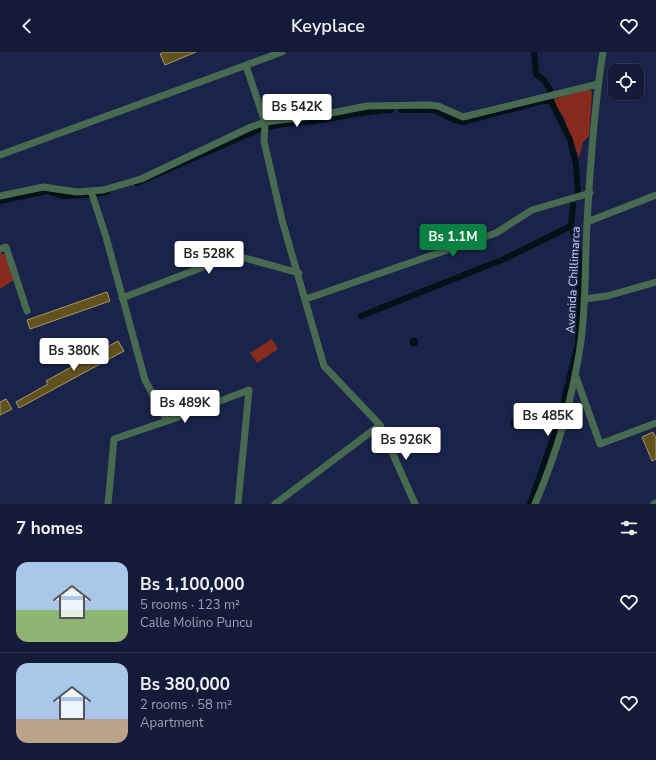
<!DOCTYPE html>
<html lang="en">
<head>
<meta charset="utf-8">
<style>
	body { margin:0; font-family:"Nunito Sans",sans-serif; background:#212743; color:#f1f3f6; height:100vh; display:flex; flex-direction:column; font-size:15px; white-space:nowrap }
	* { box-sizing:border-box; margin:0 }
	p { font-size:13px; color:#9da1ae }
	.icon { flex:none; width:22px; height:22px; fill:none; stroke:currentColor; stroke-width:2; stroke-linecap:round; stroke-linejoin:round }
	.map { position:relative; height:452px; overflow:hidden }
	.side { display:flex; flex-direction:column; background:#141a38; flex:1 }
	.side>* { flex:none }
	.buttons { position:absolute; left:608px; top:12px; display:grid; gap:8px }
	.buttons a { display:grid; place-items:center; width:36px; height:36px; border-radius:8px; background:#141a38; box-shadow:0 1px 3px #0004,0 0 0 1px #333853; font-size:20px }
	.price { position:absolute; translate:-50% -34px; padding:0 9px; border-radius:4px; background:#fff; color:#222; font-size:13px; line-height:26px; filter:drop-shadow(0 1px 2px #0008) }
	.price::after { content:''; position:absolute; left:50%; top:24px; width:12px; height:9px; margin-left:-6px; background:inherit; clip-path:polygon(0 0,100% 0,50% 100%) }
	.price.on { background:#0b8043; color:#fff }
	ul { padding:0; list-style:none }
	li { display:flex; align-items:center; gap:12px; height:100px; padding:0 16px }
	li+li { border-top:1px solid #333853 }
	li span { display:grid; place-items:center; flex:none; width:112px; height:80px; border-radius:12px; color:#555 }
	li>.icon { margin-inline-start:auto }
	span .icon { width:48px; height:48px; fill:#fffc; stroke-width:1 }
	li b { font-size:17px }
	h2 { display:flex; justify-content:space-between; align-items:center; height:48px; padding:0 16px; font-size:17px }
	header { display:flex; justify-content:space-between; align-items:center; height:52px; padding:0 16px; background:#141a38; font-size:18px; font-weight:600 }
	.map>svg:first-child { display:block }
	.green { fill:#862b1e }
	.water { fill:#011115 }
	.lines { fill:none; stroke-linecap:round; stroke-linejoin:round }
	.canal { stroke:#011115; stroke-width:6 }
	.building { fill:#62521e; stroke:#a89663 }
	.minor { stroke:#476a50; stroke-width:7 }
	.labels { text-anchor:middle; stroke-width:3; stroke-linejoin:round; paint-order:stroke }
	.street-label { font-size:12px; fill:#d1d9f3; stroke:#1a234a }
</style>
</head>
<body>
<header><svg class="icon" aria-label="back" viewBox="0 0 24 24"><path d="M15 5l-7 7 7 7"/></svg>Keyplace<svg class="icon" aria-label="heart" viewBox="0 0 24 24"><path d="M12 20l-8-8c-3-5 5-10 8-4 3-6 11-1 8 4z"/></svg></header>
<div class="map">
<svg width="656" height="452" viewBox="0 0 656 452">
	<rect width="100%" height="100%" fill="#1a234a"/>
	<!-- green -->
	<path class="green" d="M586,38H591L592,42L589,84L583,90L579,106L563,64L556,55L554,47Z
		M0,200L6,204L14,228L0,237Z
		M272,287L278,297L257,311L250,301Z"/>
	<!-- water -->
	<path class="water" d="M409.5 290a4.5 4.5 0 1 1 9 0a4.5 4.5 0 1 1-9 0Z
		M521,363L524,371L512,375L510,369Z"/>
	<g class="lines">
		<!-- canal -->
		<path class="canal" d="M534,0L536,22L544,28L550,38V43
			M401,58H434L455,68L463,70L542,49H551L570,88L576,112L578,141
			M270,75C282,71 294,71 307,70C335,67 363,59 391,58
			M137,131L260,77
			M97,142L107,140
			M0,149L47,139L63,144L87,143
			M361,264L504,207L571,174
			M569,328L578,292L579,270V201L571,174L573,153
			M563,353L567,334
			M530,452L562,360"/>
	</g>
	<!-- building -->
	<path class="building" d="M164,0H196L165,13L160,2Z
		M107,240L110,249L30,277L27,268Z
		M118,289L124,299L19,356L16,350L48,332L46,329Z
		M6,347L12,357L0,363V350Z
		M653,380L656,386V407L652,409L642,385Z"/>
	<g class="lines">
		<!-- minor -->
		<path class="minor" d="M246,14L265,70L264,89L282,168L324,314L380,373L415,452
			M0,103L282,0
			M91,139L106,185L145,328L167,369
			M0,144L43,135L77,140L103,138L141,127L251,75L265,70L321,63L367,54L428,53L438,54L463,65L598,32
			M587,170L656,143
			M0,197L6,195L27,259
			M122,246L219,209L245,206L299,221
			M306,247L496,181L532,158L590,141
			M584,247L607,244L656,230
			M575,322L600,392L656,371
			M108,452L114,387L167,369L249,338L238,452
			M275,452L380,373
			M535,452C557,401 573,345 581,289C586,251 585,211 587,172C590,115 594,57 603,0
			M654,452L656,451"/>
	</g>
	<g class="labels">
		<!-- street labels -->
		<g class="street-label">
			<text transform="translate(573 228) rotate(-87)" y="4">Avenida Chillimarca</text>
		</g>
	</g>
</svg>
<div class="buttons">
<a><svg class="icon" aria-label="locate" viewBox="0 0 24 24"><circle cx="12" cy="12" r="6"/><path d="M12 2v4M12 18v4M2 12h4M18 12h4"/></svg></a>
</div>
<b class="price" style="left:297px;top:76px">Bs 542K</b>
<b class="price on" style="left:453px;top:206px">Bs 1.1M</b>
<b class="price" style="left:209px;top:223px">Bs 528K</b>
<b class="price" style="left:74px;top:320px">Bs 380K</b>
<b class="price" style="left:185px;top:372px">Bs 489K</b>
<b class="price" style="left:548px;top:385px">Bs 485K</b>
<b class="price" style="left:406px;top:409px">Bs 926K</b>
</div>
<section class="side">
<h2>7 homes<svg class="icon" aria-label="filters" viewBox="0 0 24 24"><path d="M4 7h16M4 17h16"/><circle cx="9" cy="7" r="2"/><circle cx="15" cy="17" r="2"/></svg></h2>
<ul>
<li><span style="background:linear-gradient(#a9c7e8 60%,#8fb573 0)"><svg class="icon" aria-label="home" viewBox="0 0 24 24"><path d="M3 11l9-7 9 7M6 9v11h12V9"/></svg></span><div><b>Bs 1,100,000</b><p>5 rooms · 123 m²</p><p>Calle Molino Puncu</p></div><svg class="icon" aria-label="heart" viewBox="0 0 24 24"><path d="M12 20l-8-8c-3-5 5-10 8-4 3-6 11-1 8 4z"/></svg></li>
<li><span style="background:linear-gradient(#a9c7e8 70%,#b9a48a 0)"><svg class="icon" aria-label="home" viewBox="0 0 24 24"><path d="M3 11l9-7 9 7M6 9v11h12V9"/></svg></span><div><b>Bs 380,000</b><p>2 rooms · 58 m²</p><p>Apartment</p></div><svg class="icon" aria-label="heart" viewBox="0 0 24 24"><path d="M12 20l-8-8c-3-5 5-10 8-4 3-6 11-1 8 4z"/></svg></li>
</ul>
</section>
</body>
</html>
